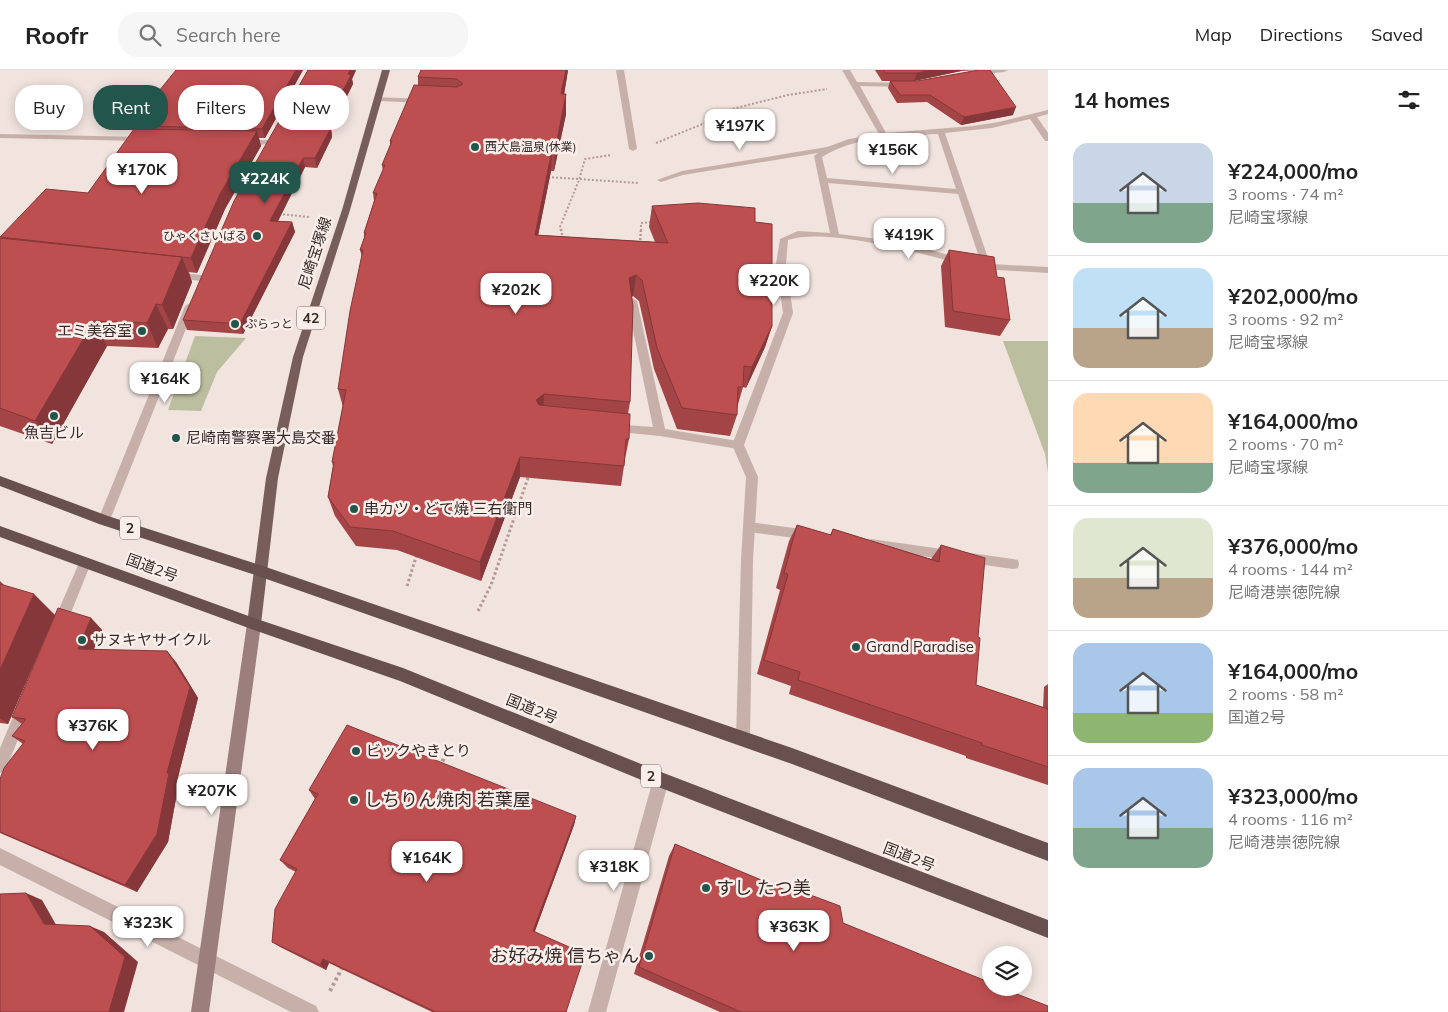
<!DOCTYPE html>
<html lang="en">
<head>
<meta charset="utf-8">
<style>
	body { margin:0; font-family:Mulish,"Noto Sans JP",sans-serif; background:#f6f6f6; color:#222; height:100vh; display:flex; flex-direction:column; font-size:19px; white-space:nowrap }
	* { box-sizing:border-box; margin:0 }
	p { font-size:16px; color:#767676 }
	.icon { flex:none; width:28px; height:28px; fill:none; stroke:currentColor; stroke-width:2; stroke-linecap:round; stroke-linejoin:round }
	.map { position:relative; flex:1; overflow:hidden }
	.panel { display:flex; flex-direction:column; background:#fff; width:400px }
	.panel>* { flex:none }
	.top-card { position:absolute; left:15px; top:15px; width:475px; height:45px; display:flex; gap:10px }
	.tools { position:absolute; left:982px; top:876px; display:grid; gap:10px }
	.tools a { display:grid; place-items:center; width:50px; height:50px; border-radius:50%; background:#fff; box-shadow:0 2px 12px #0003; font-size:25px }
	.price { position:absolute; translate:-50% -42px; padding:0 11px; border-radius:10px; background:#fff; color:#222; font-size:16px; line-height:32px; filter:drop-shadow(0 1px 2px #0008) }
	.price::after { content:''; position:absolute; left:50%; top:30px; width:15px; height:11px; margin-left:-8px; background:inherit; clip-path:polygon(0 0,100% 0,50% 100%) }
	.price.on { background:#22554b; color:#fff }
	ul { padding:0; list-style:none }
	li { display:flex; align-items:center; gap:15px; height:125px; padding:0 25px }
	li+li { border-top:1px solid #e0e0e0 }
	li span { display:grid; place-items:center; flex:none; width:140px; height:100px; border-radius:15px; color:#555 }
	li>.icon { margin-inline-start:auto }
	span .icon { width:60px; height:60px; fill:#fffc; stroke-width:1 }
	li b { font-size:21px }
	h2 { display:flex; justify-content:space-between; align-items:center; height:60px; padding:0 25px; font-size:21px }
	.pill { padding:0 18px; border-radius:20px; background:#fff; box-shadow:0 2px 12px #0003; font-size:18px; line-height:45px }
	.pill.on { background:#22554b; color:#fff }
	header { display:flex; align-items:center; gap:30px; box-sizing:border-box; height:70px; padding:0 25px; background:#fff; border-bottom:1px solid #e0e0e0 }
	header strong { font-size:24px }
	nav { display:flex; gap:28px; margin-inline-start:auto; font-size:18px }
	.search { width:350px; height:45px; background:#f6f6f6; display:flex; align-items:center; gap:12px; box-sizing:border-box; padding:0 18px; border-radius:20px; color:#767676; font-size:19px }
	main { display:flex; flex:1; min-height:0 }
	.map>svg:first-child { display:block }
	.green { fill:#bcbf9f }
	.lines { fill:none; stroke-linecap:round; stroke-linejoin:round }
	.path-far3 { stroke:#b49a95; stroke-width:2; stroke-dasharray:2 2; stroke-linecap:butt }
	.path-far2 { stroke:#b49a95; stroke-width:2.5; stroke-dasharray:2 2; stroke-linecap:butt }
	.path-far1 { stroke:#b49a95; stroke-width:3; stroke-dasharray:2.5 2.5; stroke-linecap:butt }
	.path { stroke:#b49a95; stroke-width:4; stroke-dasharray:3 3; stroke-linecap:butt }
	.service { fill:#c8b0aa; fill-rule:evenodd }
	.minor { fill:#c8b0aa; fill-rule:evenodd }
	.secondary { fill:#9c7f7c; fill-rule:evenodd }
	.primary { fill:#775e5b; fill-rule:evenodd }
	.trunk { fill:#67504e; fill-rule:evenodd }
	.wall { fill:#a34446 }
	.shaded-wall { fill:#853739 }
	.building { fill:#be4f51; stroke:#853739 }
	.poi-dot { fill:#22554b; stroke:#f9eeea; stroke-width:2 }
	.labels { text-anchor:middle; stroke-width:5; stroke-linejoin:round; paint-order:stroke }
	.far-poi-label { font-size:12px; fill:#362a29; stroke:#f9eeea; text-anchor:start }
	.shield { fill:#f9eeea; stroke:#706563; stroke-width:1 }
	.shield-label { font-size:14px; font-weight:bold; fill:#362a29 }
	.street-label { font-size:15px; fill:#362a29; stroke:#f9eeea }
	.poi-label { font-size:15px; fill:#362a29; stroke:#f9eeea; text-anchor:start }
	.near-poi-label { font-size:18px; fill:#362a29; stroke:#f9eeea; text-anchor:start }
</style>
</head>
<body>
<header>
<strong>Roofr</strong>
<div class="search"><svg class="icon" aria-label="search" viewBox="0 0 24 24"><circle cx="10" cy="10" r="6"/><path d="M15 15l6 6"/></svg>Search here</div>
<nav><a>Map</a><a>Directions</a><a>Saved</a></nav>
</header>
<main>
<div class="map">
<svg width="1048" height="942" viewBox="0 0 1048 942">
	<rect width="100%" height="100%" fill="#f1e3de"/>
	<!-- green -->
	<path class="green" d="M195,266L246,268L217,302L201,341L168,340Z
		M1003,271H1048V402L1045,384Z"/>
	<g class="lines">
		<!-- path-far3 -->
		<path class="path-far3" d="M656,73L700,55L732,39L788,25L827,19
			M548,107L639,113
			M279,144L309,147
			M561,161L560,157L579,110L585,89L611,85
			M641,161V153L652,152"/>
		<!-- path-far2 -->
		<path class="path-far2" d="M561,159L563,169
			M640,174L641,159"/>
		<!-- path-far1 -->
		<path class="path-far1" d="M407,516L417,484
			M478,541L491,515L529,405"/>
		<!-- path -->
		<path class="path" d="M440,697L444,688
			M330,921L343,896"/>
		<!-- service -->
		<path class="service" d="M616,0H624L637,79L633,81L629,79Z
			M375,27L423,29L427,31L423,33L378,31H375Z
			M632,228L637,231L665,359L738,371L744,375L742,378L738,379L660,366L609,361L607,358L609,355L613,354L653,357L627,231Z
			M750,452L809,460L813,461L815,465L813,469L809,470L750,462L746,460L744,457L746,454Z
			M871,469L1013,489L1018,490L1019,494L1018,498L1013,499L871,479L867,478L865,474L867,470Z"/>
		<!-- minor -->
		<path class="minor" d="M842,0H850L857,12L905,13L909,15L905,17L860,16L886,63L973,56L999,52L1048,40V44L1037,47L1048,63V71H1045L1030,49L992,58L945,63L990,194L1048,197V203L983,199L958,124L828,113L839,164L894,171L965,189V193L962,194C922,184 826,157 788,170L786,194L793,243L744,375L758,407L753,490L750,669L748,674L743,676L738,674L736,669L741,490L746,407L732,375L783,243L776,194L780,169L798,161L830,163L814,86L818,83L683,105L661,112L657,110L682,101L827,77L849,69L879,64ZM938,64L956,119L827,108L822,87C856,66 899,66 938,64Z
			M983,0H1008L1004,2L974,5L970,3Z
			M0,64L142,67L146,69L142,71L0,68Z
			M239,70H269L273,72C266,76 245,76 238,72Z
			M174,202L201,205L206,208L201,211L171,207V203Z
			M190,233L195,236L110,450L108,453H100L98,450L185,236Z
			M85,488L90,489L91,493L66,555L64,559L59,561L54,559L52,555L79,493L80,489Z
			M24,631L29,633L31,638L5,701L0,703V678L19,633Z
			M661,702L666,705L669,710L606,942H588L653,710L656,705Z
			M0,778L316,936L319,942H291L0,795Z"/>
		<!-- secondary -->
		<path class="secondary" d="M254,548L259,550L261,554L209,942H191L247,554L249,550Z"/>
		<!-- primary -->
		<path class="primary" d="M382,0H390L350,140L303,287L278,408L261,554L259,558L254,560L249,558L247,554L266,408L293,287L342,140Z"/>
		<!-- trunk -->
		<path class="trunk" d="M0,406L108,446L260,495L792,678L1048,773V791L792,694L258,506L99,454L0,416Z
			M0,456L254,548L403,598L661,702L1048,850V868L661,718L400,611L254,560L0,467Z"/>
	</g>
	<!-- wall -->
	<path class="wall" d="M303,0L265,68H259L261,76L225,139L197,203L189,202L192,212L173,259H168L158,278L107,276L52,374L0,356V168L88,123L137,59L134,52Z
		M308,0H356L352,9L353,14L331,58L332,67L317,98L305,97L278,151L292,152L295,162L243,264L187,260L183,250Z
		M421,0H568L564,24H566V44L554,101H551L538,165L655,172L649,157L652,136L755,152L772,256L765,277L746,318L743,317L737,338V345L730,366L677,359L654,299L639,231L633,226L632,227L630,332L628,344L629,369L625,389L621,416L520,407L481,511L397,480L356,476L335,446L328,427L333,396L332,392L343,337L338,319L362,187L360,180L364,168V163L374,131L373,123L383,101L382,95L390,76V71L418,15V7Z
		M875,0H979L961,1L914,11L1013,45L961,55L927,32L897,33L888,18L890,11H882Z
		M949,180L997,207L1010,250L1000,266L945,257L941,196Z
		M797,455L830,465L833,459L931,489L941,475L978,567L976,615L1043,638L1044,617L1048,614V715L966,688V686L789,624L791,616L757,604L780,520L776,518L789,471Z
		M0,511L4,515L55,545L8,654L0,653Z
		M91,548L102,560L94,579L176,592L198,628L177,711L179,712L168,772L137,822L0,763V709L23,674L12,666L22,654L12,647Z
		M309,720L576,746L574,755L535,861L566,942H432L329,893L326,900L280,877L272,872L296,802L288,798L280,790L315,729Z
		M675,774L785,820L789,817L843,853L1048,942H720L634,904L669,786Z"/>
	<!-- shaded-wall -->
	<path class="shaded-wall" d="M296,0H303L265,68L262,59Z
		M350,0H356L352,9L353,14L331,58L332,67L317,98L315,88L324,58Z
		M566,0H568L561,44V24Z
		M933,0H961V1L914,11L917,3Z
		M566,24V44L554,101L555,81Z
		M1016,37L1013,45L961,55L964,47Z
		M257,61L261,76L225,139L197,203L191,188L220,124Z
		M552,80L551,101L534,186L535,165Z
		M303,88L305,97L273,161L270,151Z
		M292,152L295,162L243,264L240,254Z
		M182,187L192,212L173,259L162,235Z
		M636,205L633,226L626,229L629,208Z
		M156,234L168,259L158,278L147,253Z
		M94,251L107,276L52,374L35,351Z
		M772,256L765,277L746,318L752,297Z
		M544,324L543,345L536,330Z
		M520,387V407L481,511L480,492Z
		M34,524L55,545L8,654L0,648V600Z
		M91,548L102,560L89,590L78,579Z
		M167,581L176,592L198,628L177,711L179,712L168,772L137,822L125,815L167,703Z
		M576,746L574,755L533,866V861Z
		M26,823L42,830L59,860L44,854Z
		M90,856L104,862L138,892L124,942H109Z
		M323,889L329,893L326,900L320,895Z"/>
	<!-- building -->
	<path class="building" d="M176,0H296L262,59L142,56L144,53L134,52Z
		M308,0H350L348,4L351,5L324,58H331L315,88H303L270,151L292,152L240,254L183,250L234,131Z
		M421,0H566L561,24H566L555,81L552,80L535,165L668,173L652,136L698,133L755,138V152L772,154V256L752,297L744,296L743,317H738L737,345L682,338L657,278L642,210L636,205L629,208L633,236L630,332L544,324L536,330L539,335L630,344L629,369H626L624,396L520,387L480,492L393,461L350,457L328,427L334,392H332L346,320L338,319L350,241L363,180H360L366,163H364L377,123H373L385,95H382L392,71H390L414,15L457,17L463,14L457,9L418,7Z
		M883,0H933L917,3H885Z
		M979,0H990L1016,37L964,47L930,25H900L890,11H917Z
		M134,59L257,61L220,124L191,188L0,167L46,119L88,123Z
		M0,168L182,187L162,235L156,234L147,253L94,251L35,351L0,338Z
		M949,180L994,187L997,207L1004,208L1010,250L953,241Z
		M797,455L831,465L833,459L939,492L941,475L985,488L978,567L980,568L976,615L1048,639V697L982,675V673L798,610L800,602L764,590L788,504L784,503Z
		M0,514L34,524L0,600Z
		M58,538L91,548L78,579L167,581L190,617L167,703H169L157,764L125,815L0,762V709L4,698L25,671L12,666L26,649L12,647Z
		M347,655L576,746L533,861L585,884L566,942H436L323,889L320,895L272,872L275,839L297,799L280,790L318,724L309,720Z
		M675,774L790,822L789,817L840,836L843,853L991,913V918H1001L1048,936V942H741L639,897Z
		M26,823L44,854L90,856L125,887L109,942H0V824Z"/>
	<!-- markers -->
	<g class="poi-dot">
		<circle cx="475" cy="77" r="5"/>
		<circle cx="257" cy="166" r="5"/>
		<circle cx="235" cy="254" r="5"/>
		<circle cx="142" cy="261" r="5"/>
		<circle cx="54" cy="346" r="5"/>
		<circle cx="176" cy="368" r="5"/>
		<circle cx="354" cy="439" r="5"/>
		<circle cx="82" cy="570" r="5"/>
		<circle cx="856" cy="577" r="5"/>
		<circle cx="356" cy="681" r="5"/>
		<circle cx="354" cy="730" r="5"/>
		<circle cx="706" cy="818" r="5"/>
		<circle cx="649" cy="886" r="5"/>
	</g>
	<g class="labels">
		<!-- far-poi labels -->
		<g class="far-poi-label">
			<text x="485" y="81">西大島温泉(休業)</text>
			<text x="247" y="170" text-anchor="end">ひゃくさいばる</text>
			<text x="245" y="258">ぷらっと</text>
		</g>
		<!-- shield labels -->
		<g class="shield">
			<rect x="297" y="236.5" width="28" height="23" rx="4"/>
			<rect x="120" y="446.5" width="20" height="23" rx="4"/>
			<rect x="641" y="694.5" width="20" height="23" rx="4"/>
		</g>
		<g class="shield-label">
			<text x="311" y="253">42</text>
			<text x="130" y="463">2</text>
			<text x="651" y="711">2</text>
		</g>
		<!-- street labels -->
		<g class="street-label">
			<text transform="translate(315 183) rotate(-72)" y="5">尼崎宝塚線</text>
			<text transform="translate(152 498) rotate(20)" y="5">国道2号</text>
			<text transform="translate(532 639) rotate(22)" y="5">国道2号</text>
			<text transform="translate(909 787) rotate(21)" y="5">国道2号</text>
		</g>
		<!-- poi labels -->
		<g class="poi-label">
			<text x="132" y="266" text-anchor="end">エミ美容室</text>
			<text x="54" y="368" text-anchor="middle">魚吉ビル</text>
			<text x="186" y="373">尼崎南警察署大島交番</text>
			<text x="364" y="444">串カツ・どて焼 三右衛門</text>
			<text x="92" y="575">サヌキヤサイクル</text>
			<text x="866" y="582">Grand Paradise</text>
			<text x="366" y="686">ビックやきとり</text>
		</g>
		<!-- near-poi labels -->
		<g class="near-poi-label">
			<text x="364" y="736">しちりん焼肉 若葉屋</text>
			<text x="716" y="824">すし たつ美</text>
			<text x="639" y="892" text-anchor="end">お好み焼 信ちゃん</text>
		</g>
	</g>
</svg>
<div class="tools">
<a><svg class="icon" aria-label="layers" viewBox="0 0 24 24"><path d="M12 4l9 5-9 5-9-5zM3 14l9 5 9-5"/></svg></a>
</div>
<b class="price" style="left:740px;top:81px">¥197K</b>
<b class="price" style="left:893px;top:105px">¥156K</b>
<b class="price" style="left:142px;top:125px">¥170K</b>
<b class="price on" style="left:265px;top:134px">¥224K</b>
<b class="price" style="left:909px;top:190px">¥419K</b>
<b class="price" style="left:774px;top:236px">¥220K</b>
<b class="price" style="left:516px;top:245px">¥202K</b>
<b class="price" style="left:165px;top:334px">¥164K</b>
<b class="price" style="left:93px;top:681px">¥376K</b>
<b class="price" style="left:212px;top:746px">¥207K</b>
<b class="price" style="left:427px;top:813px">¥164K</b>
<b class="price" style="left:614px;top:822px">¥318K</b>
<b class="price" style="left:148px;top:878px">¥323K</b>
<b class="price" style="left:794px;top:882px">¥363K</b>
<div class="top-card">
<a class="pill">Buy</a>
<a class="pill on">Rent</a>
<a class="pill">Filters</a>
<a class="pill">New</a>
</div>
</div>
<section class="panel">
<h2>14 homes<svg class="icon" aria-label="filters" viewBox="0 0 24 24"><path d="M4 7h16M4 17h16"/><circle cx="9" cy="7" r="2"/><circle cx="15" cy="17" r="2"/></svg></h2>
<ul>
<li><span style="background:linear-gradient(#c9d6e8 60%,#7fa58c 0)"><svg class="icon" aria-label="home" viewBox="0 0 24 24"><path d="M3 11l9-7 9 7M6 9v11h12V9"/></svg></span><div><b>¥224,000/mo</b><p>3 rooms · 74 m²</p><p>尼崎宝塚線</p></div></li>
<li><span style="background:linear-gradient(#bfe0f5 60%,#b9a48a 0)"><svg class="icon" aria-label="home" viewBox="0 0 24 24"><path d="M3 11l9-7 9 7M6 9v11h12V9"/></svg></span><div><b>¥202,000/mo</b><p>3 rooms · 92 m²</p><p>尼崎宝塚線</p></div></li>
<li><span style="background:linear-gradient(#ffd9b3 70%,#7fa58c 0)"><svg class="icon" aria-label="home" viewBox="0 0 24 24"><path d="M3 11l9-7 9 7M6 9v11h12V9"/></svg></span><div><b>¥164,000/mo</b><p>2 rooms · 70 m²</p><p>尼崎宝塚線</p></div></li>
<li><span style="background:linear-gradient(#dfe7d0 60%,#b9a48a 0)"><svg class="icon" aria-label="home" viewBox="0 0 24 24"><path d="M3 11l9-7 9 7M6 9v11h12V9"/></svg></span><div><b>¥376,000/mo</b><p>4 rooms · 144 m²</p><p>尼崎港崇徳院線</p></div></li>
<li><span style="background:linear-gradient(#a9c7e8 70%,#8fb573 0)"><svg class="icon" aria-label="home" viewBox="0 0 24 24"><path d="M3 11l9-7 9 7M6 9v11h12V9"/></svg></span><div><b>¥164,000/mo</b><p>2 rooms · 58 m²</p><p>国道2号</p></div></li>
<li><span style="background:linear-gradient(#a9c7e8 60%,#7fa58c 0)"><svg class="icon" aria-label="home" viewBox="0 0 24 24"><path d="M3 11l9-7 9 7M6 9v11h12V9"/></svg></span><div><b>¥323,000/mo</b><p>4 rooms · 116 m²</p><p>尼崎港崇徳院線</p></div></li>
</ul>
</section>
</main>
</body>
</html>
